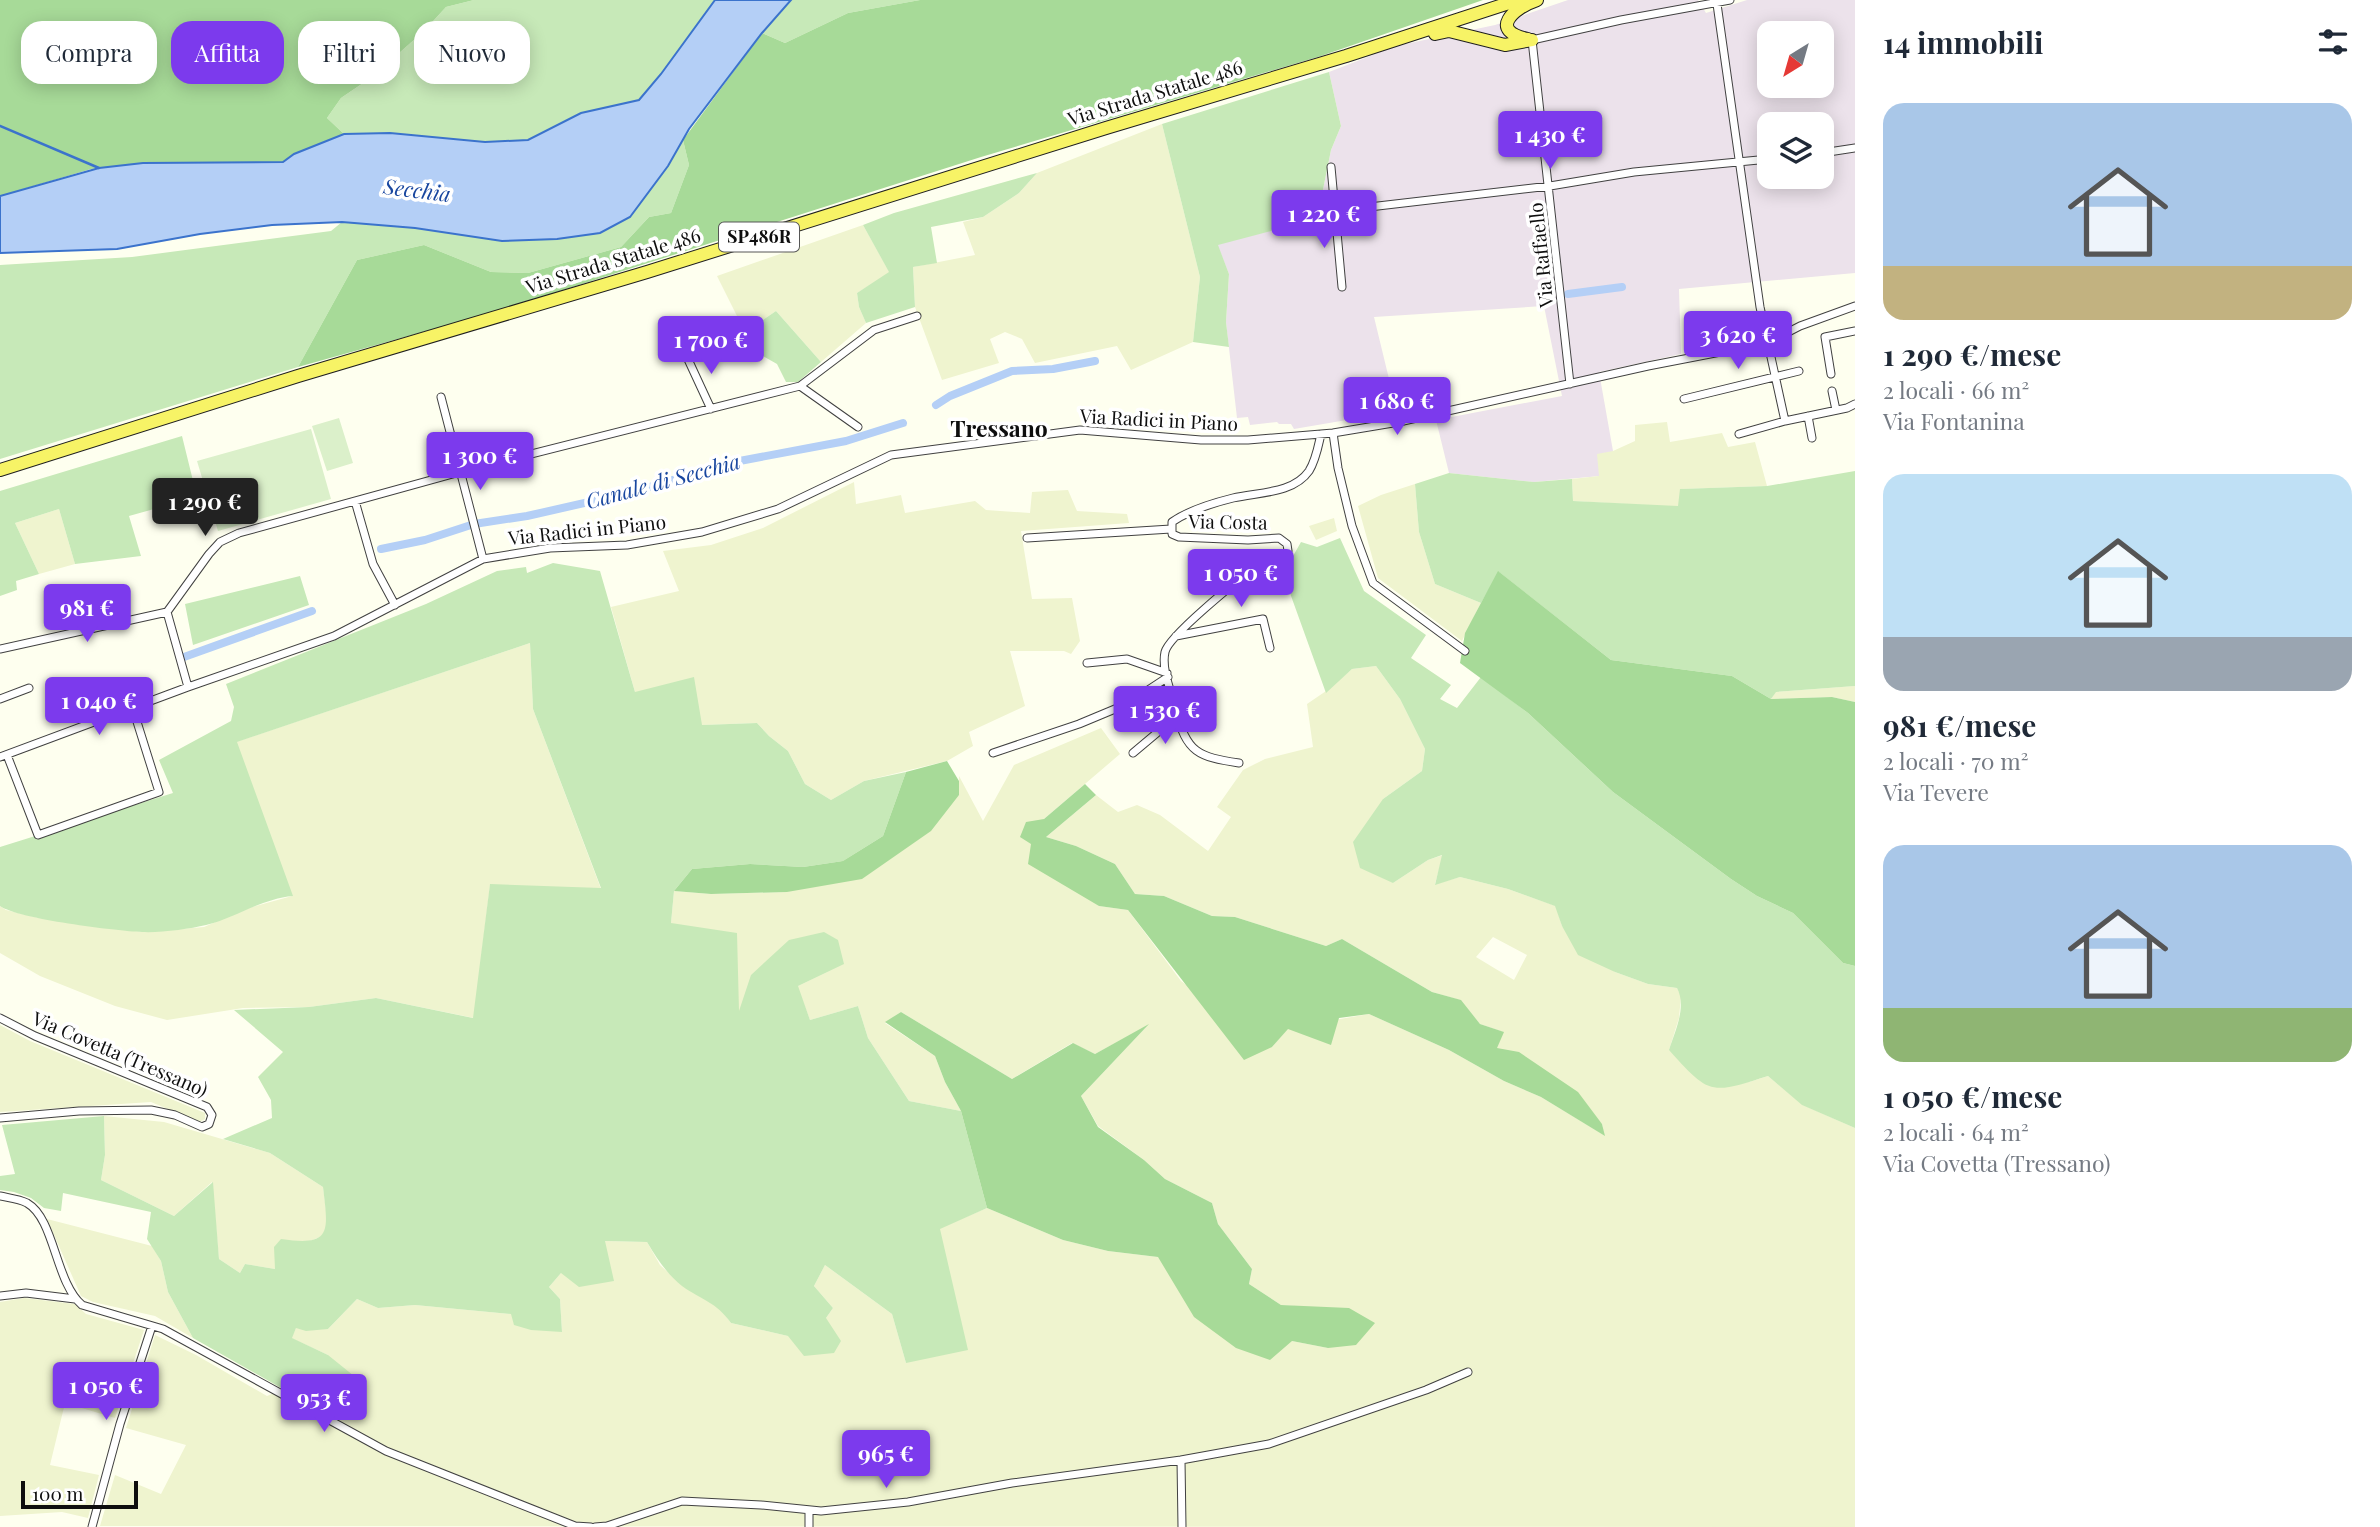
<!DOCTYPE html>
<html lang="it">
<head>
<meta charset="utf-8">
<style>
	body { margin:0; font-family:"Playfair Display",serif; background:#f2f2f3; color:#1f2937; height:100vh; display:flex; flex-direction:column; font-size:26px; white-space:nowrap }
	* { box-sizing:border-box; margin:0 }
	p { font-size:23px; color:#747a83 }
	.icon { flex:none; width:38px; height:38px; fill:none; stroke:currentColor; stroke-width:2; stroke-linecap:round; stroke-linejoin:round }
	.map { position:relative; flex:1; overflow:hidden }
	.details { display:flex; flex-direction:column; background:#fff; width:525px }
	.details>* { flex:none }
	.guide { position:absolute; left:21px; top:21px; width:665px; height:63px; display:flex; gap:14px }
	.needle { width:46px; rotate:217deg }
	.tools { position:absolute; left:1757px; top:21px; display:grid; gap:14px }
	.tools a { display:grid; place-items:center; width:77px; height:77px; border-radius:14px; background:#fff; box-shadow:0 4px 18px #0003; font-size:35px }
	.scale { position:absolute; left:21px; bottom:18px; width:117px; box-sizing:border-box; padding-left:7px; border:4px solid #0e0e0e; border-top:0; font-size:19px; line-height:24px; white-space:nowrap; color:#0e0e0e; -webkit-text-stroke:5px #fff; paint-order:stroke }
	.price { position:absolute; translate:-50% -60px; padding:0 16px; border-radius:7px; background:#7c3aed; color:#fff; font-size:23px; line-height:46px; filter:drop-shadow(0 2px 4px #0008) }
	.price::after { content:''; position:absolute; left:50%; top:42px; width:21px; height:16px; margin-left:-10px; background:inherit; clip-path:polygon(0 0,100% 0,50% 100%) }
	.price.on { background:#222; color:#fff }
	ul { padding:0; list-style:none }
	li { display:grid; align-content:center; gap:14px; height:371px; padding:0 28px }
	li span { display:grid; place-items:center; height:217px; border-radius:21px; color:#555 }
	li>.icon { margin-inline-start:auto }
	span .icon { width:126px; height:126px; fill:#fffc; stroke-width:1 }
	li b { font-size:30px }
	h2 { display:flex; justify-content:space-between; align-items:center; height:84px; padding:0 28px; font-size:30px }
	.tag { padding:0 24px; border-radius:21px; background:#fff; box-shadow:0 4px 18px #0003; font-size:24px; line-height:63px }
	.tag.on { background:#7c3aed; color:#fff }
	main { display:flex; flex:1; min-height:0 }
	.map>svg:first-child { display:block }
	.industrial { fill:#ece2eb; fill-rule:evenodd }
	.farmland { fill:#eff4cf; fill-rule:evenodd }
	.green { fill:#c7e9b8 }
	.forest { fill:#a7da98 }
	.pitch { fill:#dbf0ca }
	.water { fill:#b4cff6; stroke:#3b73cc; stroke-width:2 }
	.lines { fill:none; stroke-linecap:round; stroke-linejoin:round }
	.stream { stroke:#3b73cc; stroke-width:2.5 }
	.canal { stroke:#b4cff6; stroke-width:8 }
	.minor-casing { stroke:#414141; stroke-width:9 }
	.primary-casing { stroke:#1f1f1f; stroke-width:14 }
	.minor { stroke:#fff; stroke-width:7 }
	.primary { stroke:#f7f366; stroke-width:12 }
	.labels { text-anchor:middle; stroke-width:7; stroke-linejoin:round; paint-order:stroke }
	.shield { fill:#fff; stroke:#565656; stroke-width:2 }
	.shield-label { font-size:18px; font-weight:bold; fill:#0e0e0e }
	.street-label { font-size:19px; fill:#0e0e0e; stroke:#fff }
	.water-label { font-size:21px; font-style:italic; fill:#18469f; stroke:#fff }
	.quarter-label { font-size:23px; font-weight:bold; fill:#0e0e0e; stroke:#fff }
</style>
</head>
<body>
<main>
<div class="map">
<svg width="1855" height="1527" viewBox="0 0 1855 1527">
	<rect width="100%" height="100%" fill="#feffef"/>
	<!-- industrial -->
	<path class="industrial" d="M1568,0H1698L1706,13L1747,0H1855V273L1679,289L1681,354L1599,372L1613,451L1600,476L1534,482L1449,473L1436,420L1562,396L1544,306L1374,317L1390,383L1374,388L1376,415L1294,429L1291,424H1279L1277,422L1250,425L1248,417L1237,418L1226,322L1229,274L1217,244L1317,219L1331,150L1341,126L1329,72L1396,46L1495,25ZM1769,33H1822V86H1769ZM1769,124H1822V177H1769Z"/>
	<!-- farmland -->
	<path class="farmland" d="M1162,124L1200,277L1193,342L1131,370L1117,346L1035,363L1022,339L1005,332L990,339L999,363L942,380L915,307L913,267L975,255L963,222L983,217L1019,193L1037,173Z
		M863,225L890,273L857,293L859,307L866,323L821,362L776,311L745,332L717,276Z
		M1667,422L1670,442L1722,433L1728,447L1755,442L1767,486L1681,489L1679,507L1573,501L1572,479L1599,476L1597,454L1613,451L1635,441V425Z
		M854,482L856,504L901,495L905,513L975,501L986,510L1030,513L1032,492L1068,490L1077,511L1127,514L1129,523L1021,531L1032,599L1072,598L1080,641L1071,654L1064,651H1010L1025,706L969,732L973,746L947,761L864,781L831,800L805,784L788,751L769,736L757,723L702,725L635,692L611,607L679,591L663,551L711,545L763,528Z
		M1415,484L1419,532L1435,584L1481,603L1462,641L1378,578L1358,506L1381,495Z
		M59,509L75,564L39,574L15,523Z
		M1334,518L1337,531L1316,540L1309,526Z
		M530,643L533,709L601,889L490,885L474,1018L376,998L309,1007L243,1008L167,1020L115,1006L40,976L0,953V906L6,910L39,918L143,932L204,927L245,909L292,896L236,742Z
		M1376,666L1400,699L1425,749L1422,771L1383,799L1393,883L1428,860L1443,855L1435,884L1460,877L1508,889L1556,906L1562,926L1615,972L1648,984L1677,988L1681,996L1679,1018L1669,1050L1749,1082L1768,1076L1803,1105L1855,1128V1527L100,1526L115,1475L161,1494L186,1445L126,1428L155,1335L196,1355L267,1396L301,1382L322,1403L328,1355L291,1338L296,1328L328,1329L357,1299L378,1308L415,1305L511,1314L562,1332L560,1299L549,1287L561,1273L604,1241L647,1242L660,1265L683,1286L721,1309L731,1323L788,1336L826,1318L833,1308L814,1286L825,1265L892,1314L906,1363L940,1228L987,1208L1063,1240L1108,1251L1158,1257L1292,1341L1328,1348L1322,1308L1281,1305L1249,1284L1252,1269L1218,1224L1212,1203L1165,1179L1144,1160L1098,1126L1081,1096L1147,1026L1095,1054L1072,1043L1012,1079L901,1012L885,1023L935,1056L945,1082L961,1111L909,1101L868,1038L858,1006L810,1020L797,986L844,964L739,1014L671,923L674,891L711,894L787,892L959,795V776L983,821L1014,765L1101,728L1120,754L1044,819L1031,844L1099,906L1128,910L1181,981L1272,1047L1288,1028L1369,1014L1449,1050L1504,1081L1541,1097L1604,1135L1602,1124L1496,1048L1503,1032L1480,1024L1460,1000L1432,992L1342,939L1326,946L1235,917L1212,916L1164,896L1135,894L1115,864L1076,846L1046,837L1096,795L1118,812L1137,805L1160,815L1208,851L1231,817L1217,807L1243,770L1265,759L1313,747L1307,704L1329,689L1352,669ZM1493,937L1527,955L1514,980L1476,957Z
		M1855,686V702L1832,697L1771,699L1775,692Z
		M0,1025L30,1041L205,1113V1119L199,1122L151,1102L0,1112Z
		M104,1116L164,1122L270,1153L323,1187L328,1226L322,1236L306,1243L275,1269L245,1264L240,1273L219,1259L212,1182L174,1216L101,1180L105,1155Z
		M47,1219L152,1246L161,1261L168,1292L193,1338L155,1316L93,1302L81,1296Z
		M24,1298L75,1304L86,1314L144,1330L115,1418L65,1403L50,1465L99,1475L88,1518L62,1512L0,1516V1302Z"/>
	<!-- green -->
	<path class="green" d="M474,0H715L661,74L639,100L581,113L528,140L485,142L390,133L344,134L327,118L341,98L372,77L424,31L446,7Z
		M791,0H920L848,13L785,43L762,33Z
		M1329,72L1341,126L1331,150L1317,219L1218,245L1229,274L1226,322L1229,347L1193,342L1200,277L1162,124Z
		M683,140L689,165L671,213L649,217L621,247L528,273L491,272L424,245L357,260L298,367L0,459V265L132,257L331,231L342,222L415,228L502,241L557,239L600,233L668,166Z
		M1037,173L1019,193L983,217L931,227L937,263L913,267L915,307L866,323L859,307L857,293L889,272L863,225L894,213Z
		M776,311L821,362L798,382H786L777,364L761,355L745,332Z
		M182,436L197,497L129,516L141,556L75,564L59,509L15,523L39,574L16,581L17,590L0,596V491Z
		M1855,471V686L1776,692L1771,699L1732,676L1611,660L1499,572L1481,603L1435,584L1419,532L1415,484L1449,473L1534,482L1572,479L1573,501L1678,506L1680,489L1767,486Z
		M1340,538L1364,591L1426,635L1411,658L1451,685L1440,699L1457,708L1481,677L1528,713L1613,792L1731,879L1757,896L1793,913L1843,963L1855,966V1128L1802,1105L1768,1076C1711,1094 1710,1096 1669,1050C1675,1031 1687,1007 1677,988L1648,984L1615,972L1578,955L1562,926L1555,906L1508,889L1460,877L1435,885L1442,855L1428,860L1393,883L1360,868L1353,842L1383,799L1422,771L1425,749L1400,699L1376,666L1352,669L1326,693L1286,582L1288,565L1301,542L1317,547Z
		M553,563L600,571L635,692L694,677L702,725L757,723L769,736L788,751L805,784L831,800L864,781L906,772L883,836L843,861L803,867L750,864L692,869L674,891L671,923L737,933L739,1011L751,975L789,940L824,932L838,940L844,964L798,986L810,1020L858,1006L868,1038L909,1101L961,1111L987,1208L940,1229L968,1350L906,1363L892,1314L825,1265L814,1286L833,1308L826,1318L841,1341L834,1353L804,1356L788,1336L731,1323C715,1301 703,1301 682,1286C667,1274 657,1259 647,1242L605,1241L614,1281L579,1287L561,1273L549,1287L560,1299L562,1332L531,1330L514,1325L511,1314L415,1305L378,1308L357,1299L328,1329L306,1331L296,1328L292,1338L328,1355L359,1380L361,1393L343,1408L322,1403L301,1382L283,1389L193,1338L168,1292L161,1261L147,1239L151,1212L63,1193L61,1211L44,1208L31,1198L14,1192L0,1190V1176L15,1174L2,1125L104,1116L105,1155L101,1180L174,1216L213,1182L219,1259L240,1273L245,1264L275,1269L274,1247L281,1239C333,1247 328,1231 323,1187L270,1153L223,1139L272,1118L271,1100L258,1077L283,1052L234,1010L309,1007L376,998L473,1018L490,884L601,888L533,709L530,643L237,742L293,896C260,899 236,918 206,925C189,929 160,933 142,932C117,931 18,919 0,906V847L173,793L159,760L231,721L234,707L226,684L426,604L497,571L526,567L527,573Z
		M300,576L309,605L193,645L185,604Z"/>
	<!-- forest -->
	<path class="forest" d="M0,0H474L446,7L424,31L372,77L341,98L327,118L344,134L294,154L283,162L143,163L91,169L0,196Z
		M920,0H1483L1321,56L981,157L494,312L298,367L357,260L424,245L491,272L528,273L621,247L649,217L671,213L689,165L683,140L762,33L785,43L848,13Z
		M1498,571L1611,660L1732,676L1771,699L1832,697L1855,702V966L1843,963L1793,913L1757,896L1731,879L1613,792L1528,713L1460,663L1465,633Z
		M947,761L959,781V795L931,831L862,879L787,892L711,894L674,891L692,869L750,864L803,867L843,861L883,836L906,772Z
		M1085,784L1096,795L1046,837L1076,846L1115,864L1135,894L1164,896L1212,916L1235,917L1326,946L1342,939L1432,992L1461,1000L1480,1024L1504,1032L1497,1048L1519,1052L1578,1092L1602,1124L1605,1136L1541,1097L1504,1081L1449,1050L1369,1014L1339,1018L1331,1045L1288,1029L1272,1047L1244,1060L1128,910L1099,906L1028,864L1031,844L1020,837L1026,822L1044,819Z
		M901,1012L1012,1079L1073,1043L1095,1054L1149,1024L1081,1096L1098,1127L1144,1160L1165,1179L1212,1203L1218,1224L1252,1269L1249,1284L1281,1305L1349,1308L1375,1323L1356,1345L1328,1348L1292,1341L1270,1360L1236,1348L1194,1317L1158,1257L1108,1251L1063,1240L987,1208L961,1111L945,1082L935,1056L885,1022Z"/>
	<!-- pitch -->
	<path class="pitch" d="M339,418L353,463L327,471L312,426Z
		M311,429L331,499L218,531L197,461Z"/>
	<!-- water -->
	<path class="water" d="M715,0H791L762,33L689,129L668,166L630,217L600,233L557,239L502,241L415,228L342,222L272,225L200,234L117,249L0,253V196L99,168L143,163L283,162L294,154L344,134L390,133L485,142L528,140L581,113L639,100L661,74Z"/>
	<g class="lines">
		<!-- stream -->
		<path class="stream" d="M0,126L99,168"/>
		<!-- canal -->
		<path class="canal" d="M1568,294L1622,287
			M936,405L950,396L1012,371L1053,369L1095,361
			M381,549L425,540L474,524L527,516L633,492L729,463L846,441L903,423
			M184,657L312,611"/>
		<!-- minor casing -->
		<g class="minor-casing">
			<path id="minor" d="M1717,4L1760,307L1785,421
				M1822,153L1855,148
				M1331,167L1342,287
				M1335,211L1550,186L1634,172L1769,159
				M686,355L711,409
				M1831,374L1825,337L1855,331
				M1570,384L1532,40L1621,20L1730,0
				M800,386L858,427
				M1832,391L1836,410
				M441,397L483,559
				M1684,399L1799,371
				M1808,416L1812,438
				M1333,433L1338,468L1352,526L1373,583L1465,651
				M1739,434L1785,421L1847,408L1855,404
				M355,501L373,564L395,605
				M1027,538L1171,529
				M167,612L209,554L220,542L239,533L460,472L800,386L874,330L917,316
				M167,612L188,687
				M1176,636L1263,619L1270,648
				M0,649L167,612
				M1087,663L1127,659L1167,673
				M0,699L29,688
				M993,753L1079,724L1127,704L1168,677
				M1133,753L1177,716
				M7,755L38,835L159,792L133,709
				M0,757L188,687L334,636L483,559L550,548L627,545L702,532L778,509L891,455L1080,430L1201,440H1248L1333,433L1399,422L1648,366L1767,343L1800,326L1855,306
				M1239,763C1199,757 1186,753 1176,710C1172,693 1161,670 1165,652C1168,637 1237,580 1252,571C1265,564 1280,564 1288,551L1287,544L1279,538L1248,540L1179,537L1172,534V522C1189,510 1213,503 1233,498C1258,492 1293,494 1309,471C1316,460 1318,447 1321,434
				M0,1018L35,1036L207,1107L212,1115L209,1124L202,1127L175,1115L151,1110L79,1111L0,1118
				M0,1196C9,1198 19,1199 27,1203C55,1219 55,1282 82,1305L163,1329L386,1451L575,1526L591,1527
				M0,1296L26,1293L75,1299
				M1181,1460L1269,1444L1426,1390L1468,1372
				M92,1527L120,1424L152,1326
				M595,1527L607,1526L682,1501L761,1505L821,1511L908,1502L1012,1483L1181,1460L1182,1527
				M809,1527V1510"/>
		</g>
		<!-- primary casing -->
		<g class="primary-casing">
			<path id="primary" d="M1435,34L1449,31L1505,45L1532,40
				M1528,39C1488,31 1513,8 1537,0
				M0,470L298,376L647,272L1106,128L1346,56L1518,0"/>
		</g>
		<!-- minor -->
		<use href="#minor" class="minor"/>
		<!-- primary -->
		<use href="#primary" class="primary"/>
	</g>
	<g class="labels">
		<!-- shield labels -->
		<rect class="shield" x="719" y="222.5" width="80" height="29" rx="5"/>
		<g class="shield-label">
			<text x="759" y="243">SP486R</text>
		</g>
		<!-- street labels -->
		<g class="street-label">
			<text transform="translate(1155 93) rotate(-17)" y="7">Via Strada Statale 486</text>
			<text transform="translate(1541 255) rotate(-96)" y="7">Via Raffaello</text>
			<text transform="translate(613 261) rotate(-17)" y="7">Via Strada Statale 486</text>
			<text transform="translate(1159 420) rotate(3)" y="7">Via Radici in Piano</text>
			<text transform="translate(1228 522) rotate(1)" y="7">Via Costa</text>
			<text transform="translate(587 530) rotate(-6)" y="7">Via Radici in Piano</text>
			<text transform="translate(120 1054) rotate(23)" y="7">Via Covetta (Tressano)</text>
		</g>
		<!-- water labels -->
		<g class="water-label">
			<text transform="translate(417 191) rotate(7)" y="7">Secchia</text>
			<text transform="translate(663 482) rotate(-15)" y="7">Canale di Secchia</text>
		</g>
		<!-- quarter labels -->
		<g class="quarter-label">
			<text x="999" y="437">Tressano</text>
		</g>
	</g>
</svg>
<div class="tools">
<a><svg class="needle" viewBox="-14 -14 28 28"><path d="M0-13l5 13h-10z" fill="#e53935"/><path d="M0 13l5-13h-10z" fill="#747a83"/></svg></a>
<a><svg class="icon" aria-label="layers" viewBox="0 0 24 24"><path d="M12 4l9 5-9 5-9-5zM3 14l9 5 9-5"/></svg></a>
</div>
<div class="scale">100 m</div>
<b class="price" style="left:1550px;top:171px">1 430 €</b>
<b class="price" style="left:1324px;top:250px">1 220 €</b>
<b class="price" style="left:1738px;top:371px">3 620 €</b>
<b class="price" style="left:711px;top:376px">1 700 €</b>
<b class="price" style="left:1397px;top:437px">1 680 €</b>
<b class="price" style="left:480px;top:492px">1 300 €</b>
<b class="price on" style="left:205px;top:538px">1 290 €</b>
<b class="price" style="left:1241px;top:609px">1 050 €</b>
<b class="price" style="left:87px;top:644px">981 €</b>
<b class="price" style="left:99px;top:737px">1 040 €</b>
<b class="price" style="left:1165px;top:746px">1 530 €</b>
<b class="price" style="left:106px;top:1422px">1 050 €</b>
<b class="price" style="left:324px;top:1434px">953 €</b>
<b class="price" style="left:886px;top:1490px">965 €</b>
<div class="guide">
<a class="tag">Compra</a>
<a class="tag on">Affitta</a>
<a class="tag">Filtri</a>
<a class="tag">Nuovo</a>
</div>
</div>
<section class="details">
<h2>14 immobili<svg class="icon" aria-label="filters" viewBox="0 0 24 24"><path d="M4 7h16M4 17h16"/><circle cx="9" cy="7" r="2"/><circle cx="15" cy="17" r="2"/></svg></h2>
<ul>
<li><span style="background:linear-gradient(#a9c7e8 75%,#c2b280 0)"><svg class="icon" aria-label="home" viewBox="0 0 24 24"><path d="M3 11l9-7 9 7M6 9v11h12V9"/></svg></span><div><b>1 290 €/mese</b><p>2 locali · 66 m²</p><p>Via Fontanina</p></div></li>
<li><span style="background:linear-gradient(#bfe0f5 75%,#9aa5b1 0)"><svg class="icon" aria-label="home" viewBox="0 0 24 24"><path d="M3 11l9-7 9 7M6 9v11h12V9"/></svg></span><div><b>981 €/mese</b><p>2 locali · 70 m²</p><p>Via Tevere</p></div></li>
<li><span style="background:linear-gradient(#a9c7e8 75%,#8fb573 0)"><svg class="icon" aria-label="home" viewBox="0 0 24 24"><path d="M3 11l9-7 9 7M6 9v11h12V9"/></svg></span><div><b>1 050 €/mese</b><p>2 locali · 64 m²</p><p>Via Covetta (Tressano)</p></div></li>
</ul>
</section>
</main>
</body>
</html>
